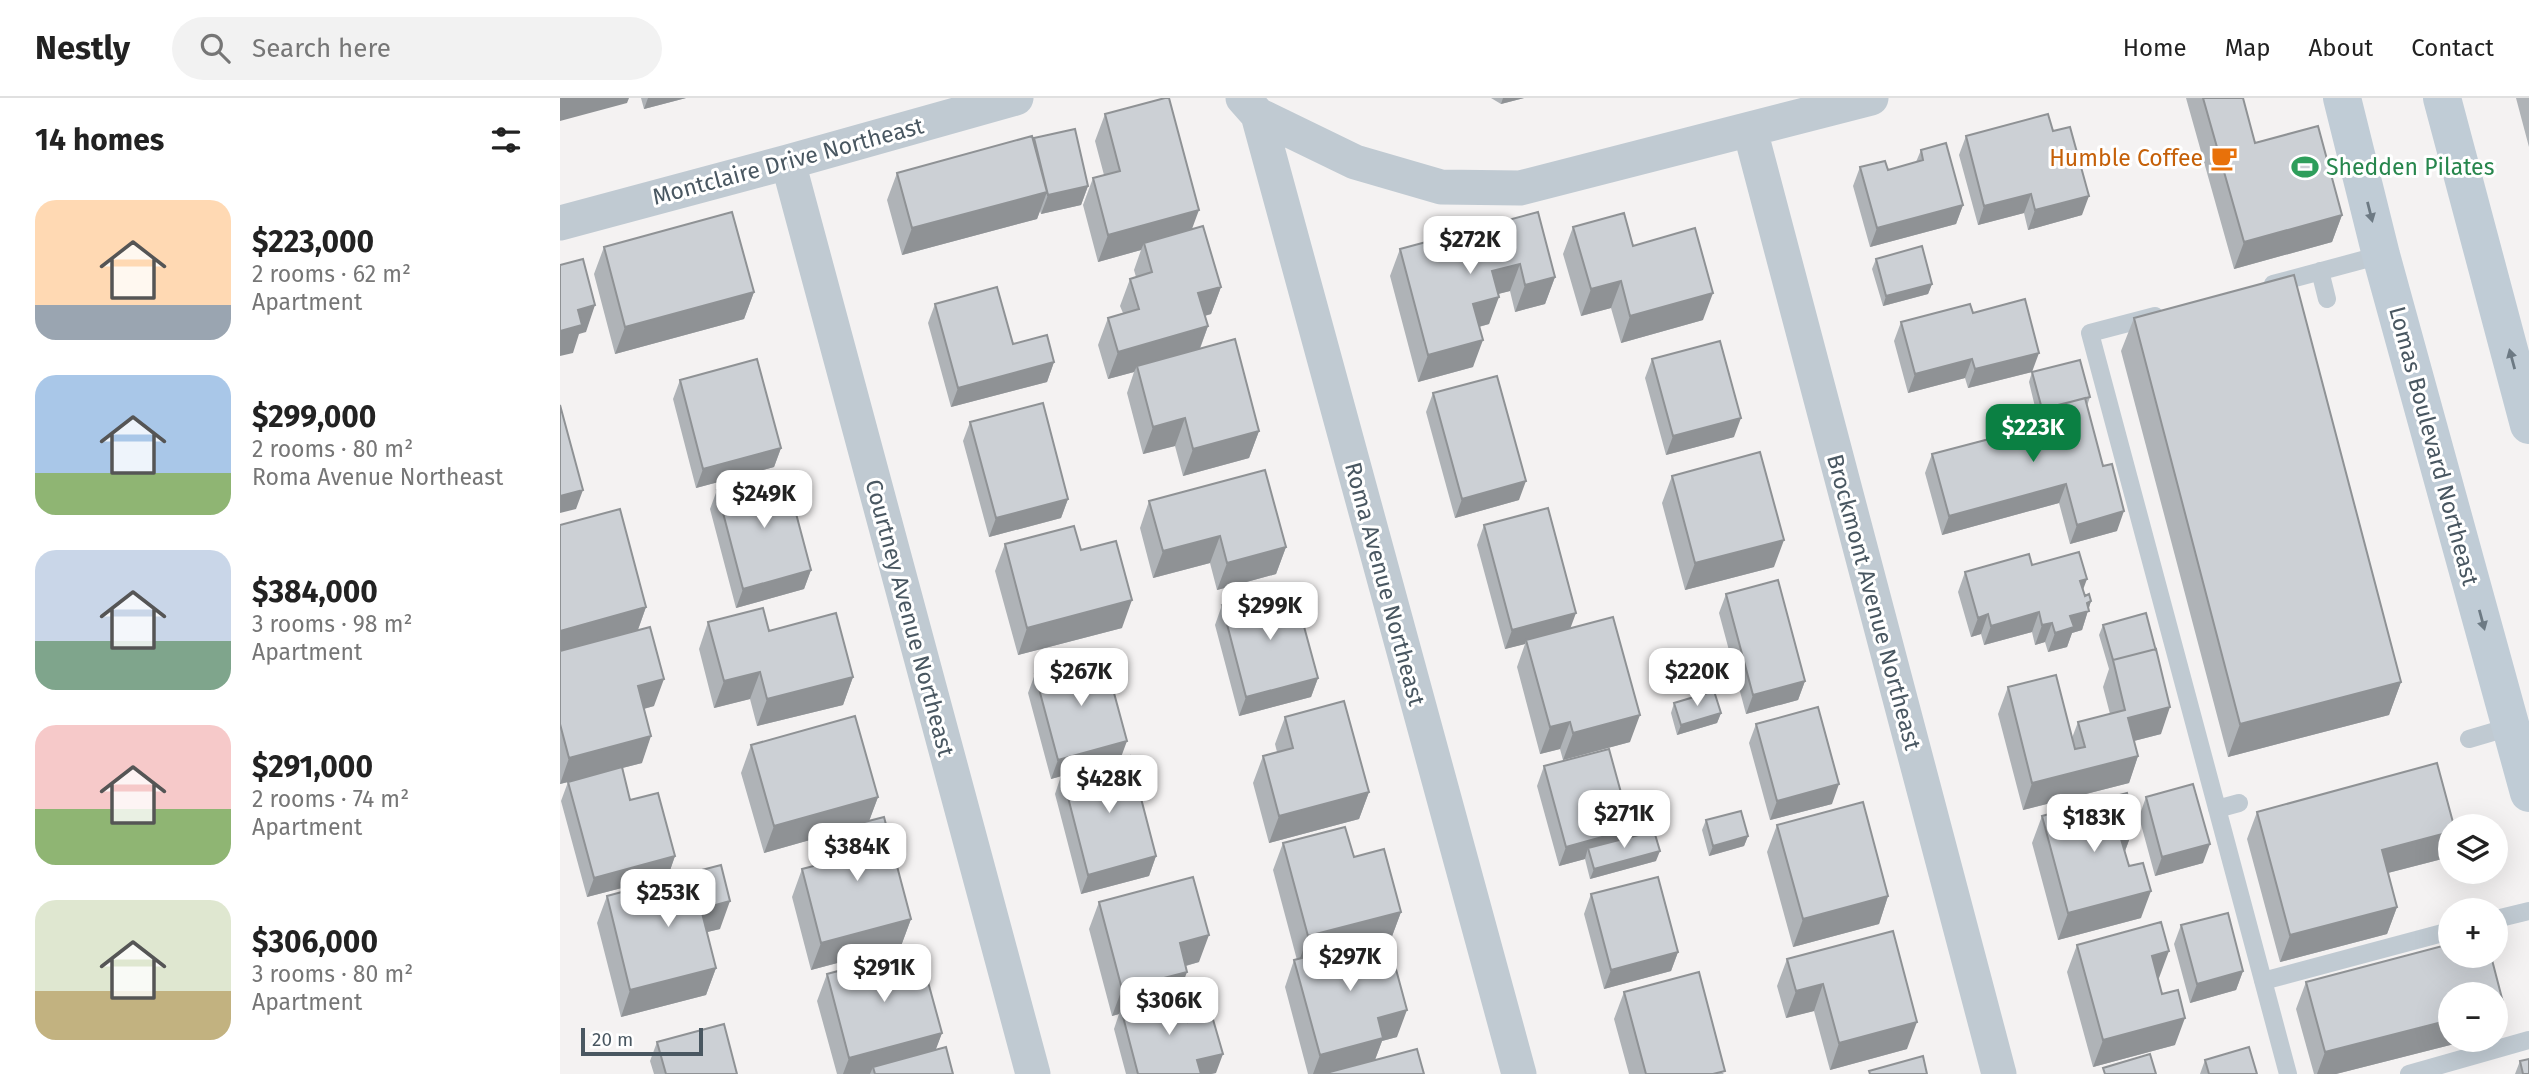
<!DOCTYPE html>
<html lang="en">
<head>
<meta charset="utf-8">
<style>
	body { margin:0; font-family:"Fira Sans",sans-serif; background:#f2f2f2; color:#222; height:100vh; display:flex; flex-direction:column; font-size:26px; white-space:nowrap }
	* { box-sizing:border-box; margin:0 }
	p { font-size:23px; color:#767676 }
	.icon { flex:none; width:38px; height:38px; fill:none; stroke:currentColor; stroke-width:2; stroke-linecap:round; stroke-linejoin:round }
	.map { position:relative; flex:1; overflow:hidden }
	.panel { display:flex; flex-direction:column; background:#fff; width:560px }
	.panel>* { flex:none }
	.buttons { position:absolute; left:1878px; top:716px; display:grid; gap:14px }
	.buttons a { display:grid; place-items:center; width:70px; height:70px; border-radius:50%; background:#fff; box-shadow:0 7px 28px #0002; font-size:35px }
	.scale { position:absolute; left:21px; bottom:18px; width:122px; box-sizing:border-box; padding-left:7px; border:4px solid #495761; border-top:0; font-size:19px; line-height:24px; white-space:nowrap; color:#495761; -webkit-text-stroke:5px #fff; paint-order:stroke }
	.price { position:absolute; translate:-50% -60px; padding:0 16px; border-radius:14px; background:#fff; color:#222; font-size:23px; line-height:46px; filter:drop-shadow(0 2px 4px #0008) }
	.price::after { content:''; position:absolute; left:50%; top:42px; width:21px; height:16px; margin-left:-10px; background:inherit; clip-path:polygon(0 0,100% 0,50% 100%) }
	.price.on { background:#0b8043; color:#fff }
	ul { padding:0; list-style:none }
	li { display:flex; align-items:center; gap:21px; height:175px; padding:0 35px }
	li span { display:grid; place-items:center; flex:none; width:196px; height:140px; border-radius:21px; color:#555 }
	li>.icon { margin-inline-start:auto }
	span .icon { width:84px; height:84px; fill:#fffc; stroke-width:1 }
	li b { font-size:30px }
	h2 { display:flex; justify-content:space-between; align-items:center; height:84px; padding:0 35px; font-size:30px }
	header { display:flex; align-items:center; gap:42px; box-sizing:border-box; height:98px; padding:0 35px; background:#fff; border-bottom:2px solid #e0e0e0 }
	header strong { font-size:33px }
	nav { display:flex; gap:38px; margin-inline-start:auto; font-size:24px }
	.search { width:490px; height:63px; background:#f2f2f2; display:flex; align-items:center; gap:18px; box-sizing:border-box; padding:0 24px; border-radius:38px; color:#767676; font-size:26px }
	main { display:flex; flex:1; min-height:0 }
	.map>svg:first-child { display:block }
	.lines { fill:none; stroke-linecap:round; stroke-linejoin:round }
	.lane { stroke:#c0cad2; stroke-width:18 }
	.street { stroke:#c0cad2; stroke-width:35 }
	.secondary { stroke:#c0ccd6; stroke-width:38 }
	.wall { fill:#afb3b7 }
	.shaded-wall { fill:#8f9295 }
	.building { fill:#ccd0d5; stroke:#8f9295; stroke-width:2 }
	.oneway { fill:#6d7a84 }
	.labels { text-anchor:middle; stroke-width:6; stroke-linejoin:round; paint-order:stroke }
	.food-label { font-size:23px; fill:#c56008; stroke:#fff; text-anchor:end }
	.street-label { font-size:23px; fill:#495761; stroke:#fff }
	.leisure-label { font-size:23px; fill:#27864d; stroke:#fff; text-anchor:start }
</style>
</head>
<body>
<header>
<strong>Nestly</strong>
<div class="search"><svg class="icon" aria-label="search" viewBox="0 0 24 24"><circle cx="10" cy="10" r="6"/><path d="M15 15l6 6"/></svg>Search here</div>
<nav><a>Home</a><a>Map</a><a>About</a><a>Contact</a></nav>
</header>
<main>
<section class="panel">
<h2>14 homes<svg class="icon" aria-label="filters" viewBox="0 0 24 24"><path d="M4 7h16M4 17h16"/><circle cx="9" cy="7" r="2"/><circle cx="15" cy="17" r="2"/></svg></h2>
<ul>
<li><span style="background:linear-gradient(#ffd9b3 75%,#9aa5b1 0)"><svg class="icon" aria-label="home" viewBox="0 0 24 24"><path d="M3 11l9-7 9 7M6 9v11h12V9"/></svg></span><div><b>$223,000</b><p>2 rooms · 62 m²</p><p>Apartment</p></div></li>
<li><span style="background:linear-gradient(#a9c7e8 70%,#8fb573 0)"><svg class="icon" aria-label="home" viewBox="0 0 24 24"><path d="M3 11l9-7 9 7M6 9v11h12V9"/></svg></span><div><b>$299,000</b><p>2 rooms · 80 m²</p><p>Roma Avenue Northeast</p></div></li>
<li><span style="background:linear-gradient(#c9d6e8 65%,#7fa58c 0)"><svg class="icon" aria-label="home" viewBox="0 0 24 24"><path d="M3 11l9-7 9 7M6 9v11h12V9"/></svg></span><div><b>$384,000</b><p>3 rooms · 98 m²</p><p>Apartment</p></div></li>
<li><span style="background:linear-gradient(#f6c9c9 60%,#8fb573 0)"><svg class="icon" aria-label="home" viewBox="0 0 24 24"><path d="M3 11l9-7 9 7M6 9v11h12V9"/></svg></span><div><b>$291,000</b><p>2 rooms · 74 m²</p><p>Apartment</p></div></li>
<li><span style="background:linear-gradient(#dfe7d0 65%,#c2b280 0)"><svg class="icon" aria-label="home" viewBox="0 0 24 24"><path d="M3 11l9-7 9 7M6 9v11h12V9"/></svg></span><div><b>$306,000</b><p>3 rooms · 80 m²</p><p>Apartment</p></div></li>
</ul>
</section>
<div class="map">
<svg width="1969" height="976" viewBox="0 0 1969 976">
	<rect width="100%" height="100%" fill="#f4f2f2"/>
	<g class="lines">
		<!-- lane -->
		<path class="lane" d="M1760,173L1767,201
			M1713,186L1821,157
			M1595,218L1530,235L1728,976
			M1909,641L1953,628
			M1657,711L1679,705
			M1936,821L1969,813
			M1703,883L1890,833
			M1849,976L1969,942"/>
		<!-- street -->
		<path class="street" d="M683,0L698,17L959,976
			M698,17L795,64L881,89L960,90L1311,0
			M1190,32L1439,976
			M228,64L473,976
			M0,125L228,64L456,0"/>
		<!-- secondary -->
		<path class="secondary" d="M1782,0L1821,157L1969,695
			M1882,0L1969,327"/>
	</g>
	<!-- wall -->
	<path class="wall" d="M81,0H126L84,11Z
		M931,0H964L941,6Z
		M1626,0H1683L1695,45L1782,117L1772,144L1674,171Z
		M1956,0H1969V49Z
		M545,16L632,131L661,189L651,216L645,218L648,228L640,251L699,333L689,360L623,378L615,348L583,356L567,295L574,274L548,281L538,247L548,220L563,215L560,208L570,181L576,179L574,172L581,152L538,164L523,107L533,80L544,77L535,43Z
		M1493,33L1522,117L1468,132L1464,115L1418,127L1399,57L1406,38Z
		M474,40L528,88L521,107L481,116L480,113L477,121L342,157L327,102L337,75L473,43Z
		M1361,52L1403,107L1396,126L1310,149L1293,88L1300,69L1328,72L1356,64Z
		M978,114L995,179L985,206L955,214L950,193L938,196L929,226L919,229L913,269L858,284L830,178L840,151Z
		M1013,129L1073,148L1143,222L1061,245L1051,210L1021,218L1003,156Z
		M44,149L194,194L184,221L55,256L34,176Z
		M1316,161L1372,186L1368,196L1323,208L1312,171Z
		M375,206L453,246L494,264L487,284L391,309L368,225Z
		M1413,215L1472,274L1530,299L1527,308L1557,433L1510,446L1499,405L1382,437L1365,375L1372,356L1427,341L1433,325L1476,313L1469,284L1472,274L1408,290L1405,280L1348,295L1334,243L1341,224Z
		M1574,220L1841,584L1829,617L1668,659L1561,253Z
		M1092,261L1174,339L1106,357L1085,280Z
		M120,282L221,350L214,369L136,390L113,301Z
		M873,295L959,402L895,420L866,314Z
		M410,324L508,401L501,420L429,439L403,343Z
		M1112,378L1214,469L1125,492L1102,405Z
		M157,392L251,472L244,491L176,510L150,411Z
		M589,403L726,449L716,476L657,492L650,465L593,480L580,430Z
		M0,427L86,509L78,532L94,608L84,611L82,665L62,670L70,702L115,758L108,778L27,799L1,703L8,684L0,686Z
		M924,427L1010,530L1070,644L1003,662L1000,651L980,656L957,569L965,546L945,551L917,447Z
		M445,446L521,452L562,530L458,557L435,473Z
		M1472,467L1523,493L1525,498L1531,503L1522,532L1512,535L1507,549L1488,554L1485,544L1475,547L1472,534L1424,547L1421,536L1411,539L1398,494L1405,474Z
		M1166,496L1245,583L1238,602L1186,616L1159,515Z
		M662,507L758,580L751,599L679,618L655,527Z
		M148,524L209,533L293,579L283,607L197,628L190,601L154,610L139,551Z
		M1543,527L1601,636L1574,643L1578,658L1569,685L1463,712L1438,616L1448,589L1512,640L1518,624L1550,616L1543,589L1549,571L1539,537Z
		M475,576L561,661L596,758L589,778L521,796L495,696L501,678L491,681L468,595Z
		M1114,605L1161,615L1157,625L1117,637L1111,615Z
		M725,619L809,694L799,721L709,745L693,685L703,658L717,654L715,646Z
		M1196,626L1272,706L1210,722L1189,645Z
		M191,647L318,699L309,723L351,821L341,848L251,872L232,799L242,771L257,767L256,761L264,738L204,755L181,675Z
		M984,668L1068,739L1096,763L1030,781L1025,761L999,768L977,688Z
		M1586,699L1643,765L1595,778L1579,719Z
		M1697,714L1886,760L1828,775L1837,809L1827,836L1720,864L1687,741Z
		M1482,718L1575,726L1565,753L1581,820L1498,842L1472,745Z
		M1146,722L1188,738L1184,748L1149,758L1142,732Z
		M1217,727L1328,798L1319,826L1233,849L1207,754Z
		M723,745L794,759L841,814L831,841H828L837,939L822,943L815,962L864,976H748L725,889L734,862H737L713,772Z
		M107,781L160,831L147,834L156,870L146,897L61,919L37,825L47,798L90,813L97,811V808Z
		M1031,796L1118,854L1111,873L1044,891L1024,816Z
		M539,804L639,864L626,868L619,896L628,924L656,975L651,976H566L554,931L559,916L552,918L529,831Z
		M1621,827L1683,873L1676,892L1630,905L1614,846Z
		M1333,833L1347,951L1270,972L1254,913L1226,920L1217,888L1227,861Z
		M1890,846V858H1931L1944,908L1936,932V896H1890V942H1910L1776,976H1754L1736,911L1746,884Z
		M1517,847L1599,880L1598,881L1615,947L1533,969L1507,874Z
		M267,876L382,935L375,952L393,976H277L257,903Z
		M1064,894L1164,976H1069L1054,921Z
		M97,944L177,976H94L90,963Z
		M1645,962L1697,976H1640Z
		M1960,963L1969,976H1955Z"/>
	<!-- shaded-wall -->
	<path class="shaded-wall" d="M0,0H69L67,5L0,23Z
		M88,0H126L84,11Z
		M943,0H964L941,6Z
		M528,88L521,107L481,116L488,97Z
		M487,94L477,121L342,157L352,130Z
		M1471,96L1464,115L1418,127L1424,108Z
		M1529,98L1522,117L1468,132L1475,112Z
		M1403,107L1396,126L1310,149L1317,130Z
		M639,112L629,139L584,145L581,152L538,164L548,137Z
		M1782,117L1772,144L1674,171L1684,144Z
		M960,166L950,193L922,200L932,173Z
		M995,179L985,206L955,214L965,187Z
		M1061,183L1051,210L1021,218L1031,191Z
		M1372,186L1368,196L1323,208L1326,198Z
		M661,189L651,216L628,222L638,195Z
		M194,194L184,221L55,256L65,229Z
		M1153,195L1143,222L1061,245L1070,218Z
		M939,199L929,226L903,233L913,206Z
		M35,207L26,234L19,236L13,255L0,258V233L18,212Z
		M648,228L638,255L577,268L574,274L548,281L558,254Z
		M923,242L913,269L858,284L868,257Z
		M1479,255L1472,274L1408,290L1415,271Z
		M1412,261L1405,280L1348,295L1355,276Z
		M494,264L487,284L391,309L398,290Z
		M625,320L615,348L583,356L593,329Z
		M1181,320L1174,339L1106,357L1113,338Z
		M699,333L689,360L623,378L633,351Z
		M221,350L214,369L136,390L143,371Z
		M966,383L959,402L895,420L902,401Z
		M1506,386L1499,405L1382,437L1389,418Z
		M23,392L16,411L0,415V398Z
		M508,401L501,420L429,439L436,420Z
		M1564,413L1557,433L1510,446L1517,427Z
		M660,438L650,465L593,480L603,453Z
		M1224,442L1214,469L1125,492L1135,465Z
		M726,449L716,476L657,492L667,465Z
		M251,472L244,491L176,510L183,491Z
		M1527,481L1520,500V483Z
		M572,502L562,530L458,557L467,530Z
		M1531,503L1522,532L1512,535L1507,549L1488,554L1495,535L1510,518L1527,505Z
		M86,509L76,537L0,557V533Z
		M1479,514L1472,534L1424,547L1431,528Z
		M1016,515L1009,534L966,542L965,546L945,551L952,532Z
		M1428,516L1421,536L1411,539L1418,520Z
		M1492,525L1485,544L1475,547L1482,527Z
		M200,574L190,601L154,610L164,583Z
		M293,579L283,607L197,628L207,601Z
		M758,580L751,599L679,618L686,599Z
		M104,581L94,608L68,615L78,588Z
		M1245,583L1238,602L1186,616L1193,597Z
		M1841,584L1829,617L1668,659L1680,626Z
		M1610,609L1601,636L1558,647L1568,620Z
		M1161,615L1157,625L1117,637L1121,627Z
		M1080,617L1070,644L1003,662L1013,635Z
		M1010,624L1000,651L980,656L990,629Z
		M91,638L82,665L0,686L9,660Z
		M567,643L560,662L491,681L498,662Z
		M1578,658L1569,685L1463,712L1472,685Z
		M1279,686L1272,706L1210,722L1217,703Z
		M809,694L799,721L709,745L719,718Z
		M318,699L308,726L266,734L264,738L204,755L214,728Z
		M1575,726L1565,753L1548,758L1558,731Z
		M1071,731L1064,750H1028L1025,761L999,768L1006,749Z
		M1890,734V748L1886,760L1812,779L1822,752Z
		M1188,738L1184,748L1149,758L1153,748Z
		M1650,746L1643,765L1595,778L1602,759Z
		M1100,753L1096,763L1030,781L1034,771Z
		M115,758L108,778L27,799L34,780Z
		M596,758L589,778L521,796L528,777Z
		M1591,793L1581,820L1498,842L1508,815Z
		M1328,798L1319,826L1233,849L1243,821Z
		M170,803L160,831L131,838L141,811Z
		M1837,809L1827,836L1720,864L1730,837Z
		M841,814L831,841L738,866L748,838Z
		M351,821L341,848L251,872L261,845Z
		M649,837L639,864L610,872L620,845Z
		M1609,853L1599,880L1582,885L1592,858Z
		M1118,854L1111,873L1044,891L1051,872Z
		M156,870L146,897L61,919L70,892Z
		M1683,873L1676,892L1630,905L1637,886Z
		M627,874L617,901L561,911L559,916L552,918L562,891Z
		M1263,886L1254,913L1226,920L1236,893Z
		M1944,908L1936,932V910Z
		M847,912L837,939L822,943L813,967L766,976H753L760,957L818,920Z
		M1625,920L1615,947L1533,969L1543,942Z
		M1890,922V942H1910L1776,976H1757L1765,954Z
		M1357,924L1347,951L1270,972L1279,945Z
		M382,935L372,962L313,969L310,976H283L289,960Z
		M663,956L656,975L651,976H632L637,962Z"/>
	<!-- building -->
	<path class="building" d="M605,0H609L639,112L548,137L533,80L560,73L545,16Z
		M1643,0H1683L1695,45L1758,28L1782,117L1684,144Z
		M1488,16L1493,33L1510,29L1529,98L1475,112L1471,96L1424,108L1406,38Z
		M515,31L528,88L488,97L474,40Z
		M472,38L487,94L352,130L337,75Z
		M1386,45L1403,107L1317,130L1300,69L1325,63L1328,72L1363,62L1361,52Z
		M172,114L194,194L65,229L44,149Z
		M978,114L995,179L965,187L960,166L932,173L939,199L913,206L923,242L868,257L840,151Z
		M1064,115L1073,148L1135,130L1153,195L1070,218L1061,183L1031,191L1013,129Z
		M643,128L661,189L638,195L648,228L558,254L548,220L579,211L570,181L592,174L584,145Z
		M1362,148L1372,186L1326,198L1316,161Z
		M23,161L35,207L18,212L22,227L0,233V167Z
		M1734,177L1841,584L1680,626L1574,220Z
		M437,189L453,246L487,237L494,264L398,290L375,206Z
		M1465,201L1479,255L1415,271L1412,261L1355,276L1341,224L1410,206L1413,215Z
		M675,241L699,333L633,351L625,320L593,329L577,268Z
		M1160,243L1181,320L1113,338L1092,261Z
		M197,261L221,350L143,371L120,282Z
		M1520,262L1530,299L1482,311L1472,274Z
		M937,278L966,383L902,401L873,295Z
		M1525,300L1543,368L1552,366L1564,413L1517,427L1506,386L1389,418L1372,356L1437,339L1433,325Z
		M483,305L508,401L436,420L410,324Z
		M0,307L23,392L0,398Z
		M1200,354L1224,442L1135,465L1112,378Z
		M705,372L726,449L667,465L660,438L603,453L589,403Z
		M225,374L251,472L183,491L157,392Z
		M988,410L1016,515L952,532L924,427Z
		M60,411L86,509L0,533V427Z
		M514,428L521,452L556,443L572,502L467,530L445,446Z
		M1519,454L1527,481L1520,483L1525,498L1529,496L1531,503L1527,505L1529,513L1510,518L1514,529L1495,535L1492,525L1482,527L1479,514L1431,528L1428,516L1418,520L1405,474L1469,456L1472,467Z
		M1218,482L1245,583L1193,597L1166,496Z
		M733,488L758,580L686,599L662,507Z
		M203,510L209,533L276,515L293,579L207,601L200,574L164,583L148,524Z
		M1586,515L1596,553V551L1553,562L1543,527Z
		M1053,519L1080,617L1013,635L1010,624L990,629L966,542Z
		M90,529L104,581L78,588L91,638L9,660L0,626V553Z
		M1596,551L1610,609L1568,620L1578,658L1472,685L1448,589L1496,577L1515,651L1525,649L1518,624L1565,612L1553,562Z
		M544,558L567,643L498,662L475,576Z
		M1154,593L1161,615L1121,627L1114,605Z
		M784,603L809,694L719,718L703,658L733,650L725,619Z
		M1258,609L1279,686L1217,703L1196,626Z
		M295,618L318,699L214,728L191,647Z
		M1049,651L1071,731L1006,749L984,668Z
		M570,658L596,758L528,777L502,676Z
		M1877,665L1894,728H1890V734L1822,752L1837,809L1730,837L1697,714Z
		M62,669L70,702L98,695L115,758L34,780L8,684Z
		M1633,686L1650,746L1602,759L1586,699Z
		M1567,695L1575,726L1558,731L1569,768L1583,765L1591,793L1508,815L1482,718Z
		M1303,704L1328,798L1243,821L1217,727Z
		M1181,713L1188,738L1153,748L1146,722Z
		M324,719L351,821L261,845L242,771L273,763L266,734Z
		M785,729L794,759L824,751L841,814L748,838L723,745Z
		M1094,733L1100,753L1034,771L1028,750Z
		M161,767L170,803L141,811L156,870L70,892L47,798L84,788L90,813L113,807L107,781Z
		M633,779L649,837L620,845L627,874L562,891L539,804Z
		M1098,779L1118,854L1051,872L1031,796Z
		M1668,815L1683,873L1637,886L1621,827Z
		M1601,824L1609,853L1592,858L1602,896L1618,892L1625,920L1543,942L1517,847Z
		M1333,833L1357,924L1279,945L1263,886L1236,893L1227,861Z
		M827,838L847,912L818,920L823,940L760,957L734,862Z
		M1890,846V858H1931L1944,908L1936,910V896H1890V922L1765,954L1746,884Z
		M359,851L382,935L289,960L267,876Z
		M1139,874L1165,973L1153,976H1086L1064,894Z
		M620,895L628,924L652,918L663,956L637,962L641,976H578L561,911Z
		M164,926L177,976H106L97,944Z
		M386,949L393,976H315L313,969Z
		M1689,949L1697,976H1649L1645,962Z
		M857,951L864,976H766V975Z
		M1590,956L1596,976H1545L1543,970Z
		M1363,958L1367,976H1310L1309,973Z
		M1969,961V976H1963L1960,963Z"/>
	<!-- one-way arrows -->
	<defs><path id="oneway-solid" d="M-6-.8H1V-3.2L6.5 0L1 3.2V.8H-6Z" transform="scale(1.75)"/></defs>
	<g class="oneway">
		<use href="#oneway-solid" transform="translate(1810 114) rotate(76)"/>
		<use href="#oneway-solid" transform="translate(1952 261) rotate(-105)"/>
		<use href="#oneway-solid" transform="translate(1922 522) rotate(75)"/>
	</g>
	<!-- icons -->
	<defs>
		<g id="cafe-bare" transform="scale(2.1)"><path d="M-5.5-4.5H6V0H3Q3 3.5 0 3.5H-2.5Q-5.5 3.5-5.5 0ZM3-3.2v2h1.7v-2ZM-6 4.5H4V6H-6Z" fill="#e8710a" stroke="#fff" stroke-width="2.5" paint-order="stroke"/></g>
		<g id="stadium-bare" transform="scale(2.1)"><path d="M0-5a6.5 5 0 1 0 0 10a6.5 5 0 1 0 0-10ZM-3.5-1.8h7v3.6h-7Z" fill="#2e9e5b" stroke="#fff" stroke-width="2.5" paint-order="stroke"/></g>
	</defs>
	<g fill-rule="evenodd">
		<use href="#cafe-bare" x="1664" y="60"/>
		<use href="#stadium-bare" x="1745" y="69"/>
	</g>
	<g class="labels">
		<!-- food labels -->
		<g class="food-label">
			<text x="1643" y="68">Humble Coffee</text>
		</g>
		<!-- street labels -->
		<g class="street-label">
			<text transform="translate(228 63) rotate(-15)" y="8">Montclaire Drive Northeast</text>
			<text transform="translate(1874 348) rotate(75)" y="8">Lomas Boulevard Northeast</text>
			<text transform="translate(825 486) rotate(75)" y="8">Roma Avenue Northeast</text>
			<text transform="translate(1314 504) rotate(75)" y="8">Brockmont Avenue Northeast</text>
			<text transform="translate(350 520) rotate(75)" y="8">Courtney Avenue Northeast</text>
		</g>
		<!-- leisure labels -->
		<g class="leisure-label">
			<text x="1766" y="77">Shedden Pilates</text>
		</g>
	</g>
</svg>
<div class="buttons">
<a><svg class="icon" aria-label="layers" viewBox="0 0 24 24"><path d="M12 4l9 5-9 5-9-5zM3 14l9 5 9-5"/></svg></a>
<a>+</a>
<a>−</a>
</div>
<div class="scale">20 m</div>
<b class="price" style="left:910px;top:178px">$272K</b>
<b class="price on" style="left:1473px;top:366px">$223K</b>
<b class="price" style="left:204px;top:432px">$249K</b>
<b class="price" style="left:710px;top:544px">$299K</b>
<b class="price" style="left:521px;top:610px">$267K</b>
<b class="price" style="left:1137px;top:610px">$220K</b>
<b class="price" style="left:549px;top:717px">$428K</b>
<b class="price" style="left:1064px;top:752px">$271K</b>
<b class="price" style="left:1534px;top:756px">$183K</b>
<b class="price" style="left:297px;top:785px">$384K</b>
<b class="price" style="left:108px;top:831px">$253K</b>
<b class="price" style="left:790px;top:895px">$297K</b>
<b class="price" style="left:324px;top:906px">$291K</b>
<b class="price" style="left:609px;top:939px">$306K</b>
</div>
</main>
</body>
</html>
